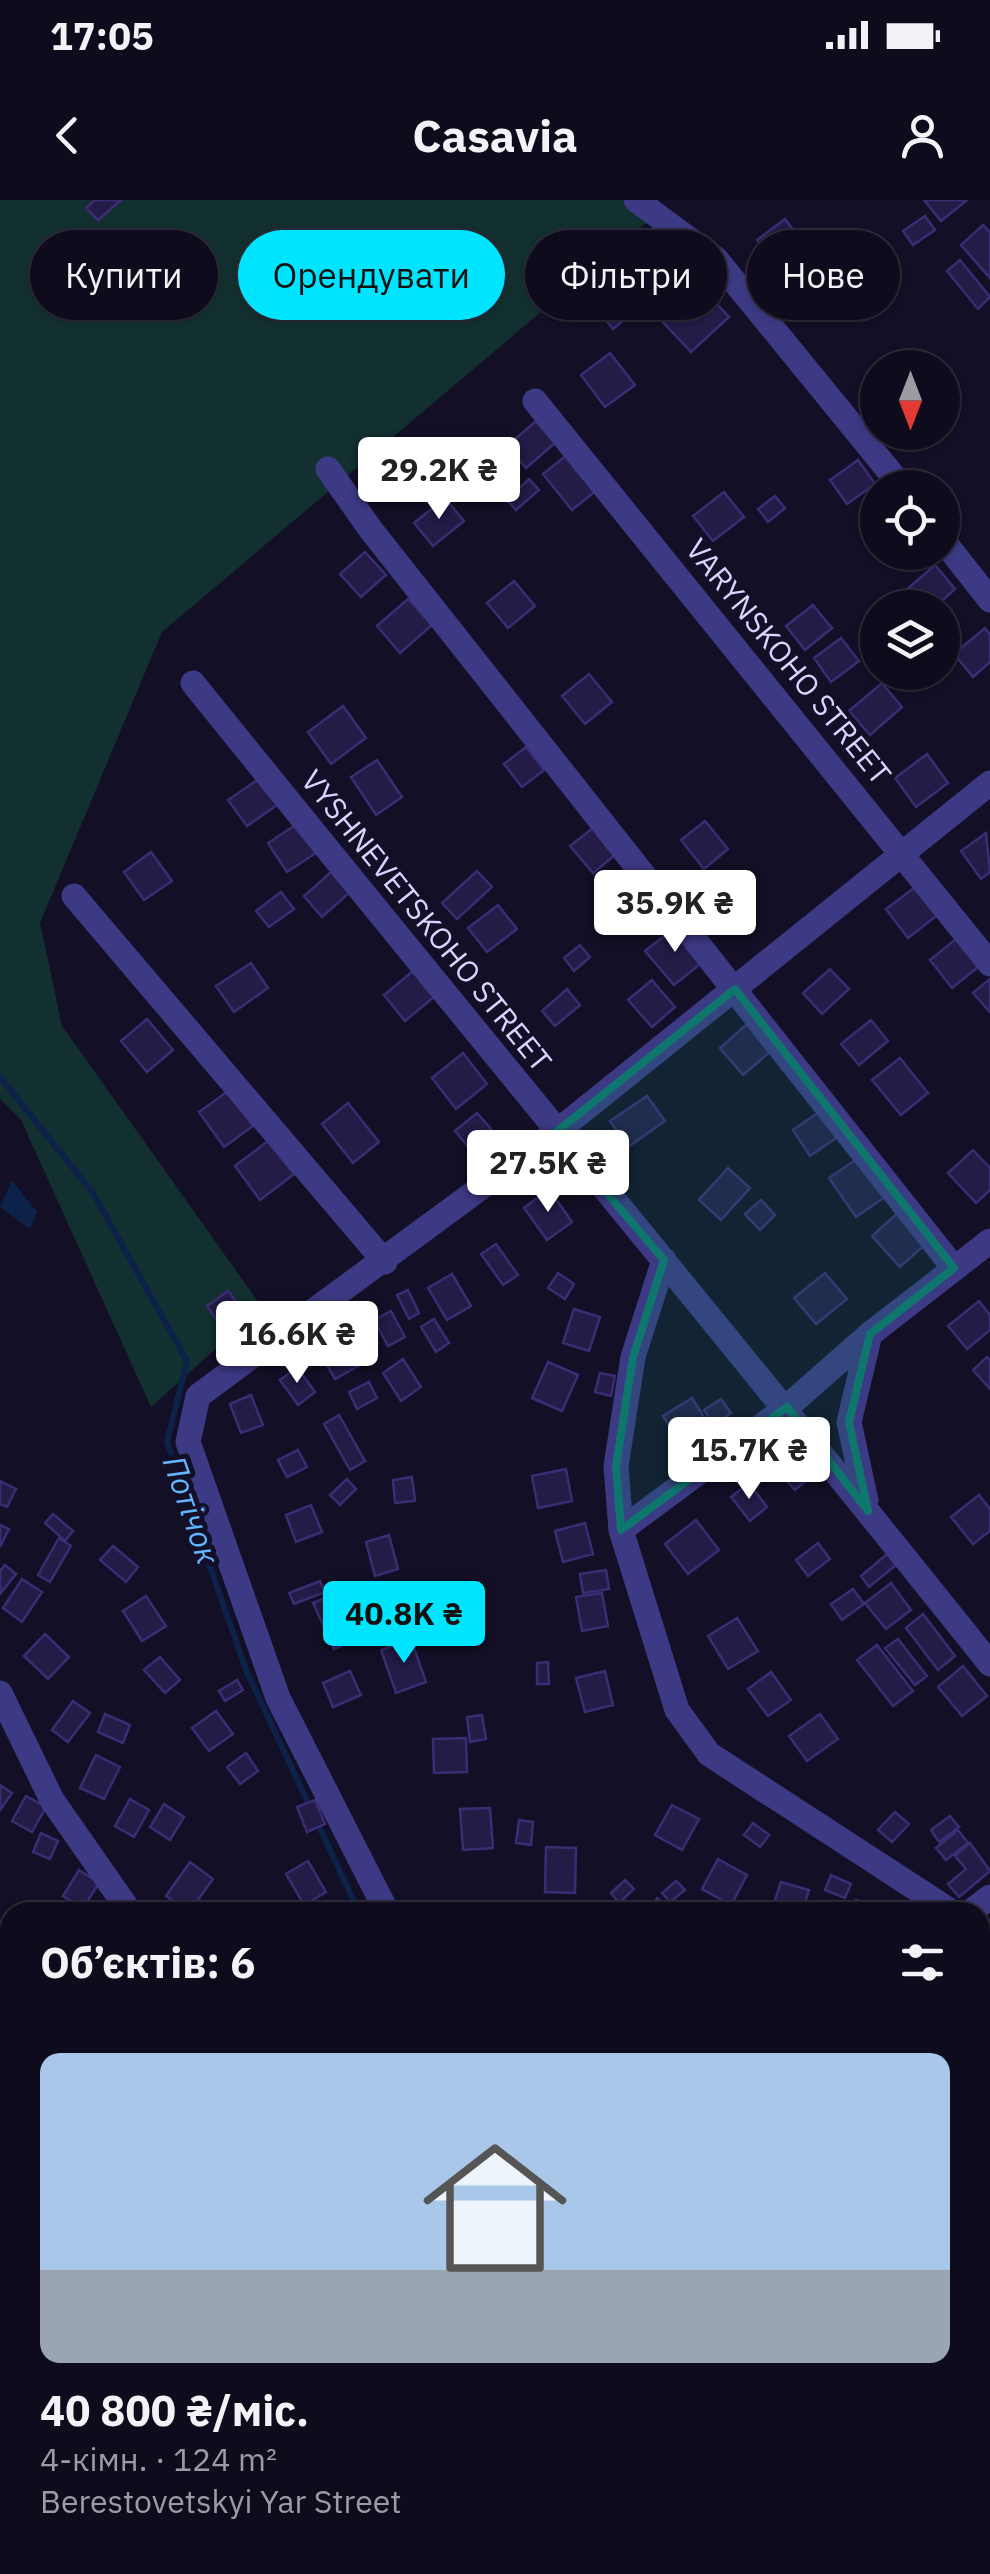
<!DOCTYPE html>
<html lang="uk">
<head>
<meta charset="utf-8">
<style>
	body { margin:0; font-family:"IBM Plex Sans",sans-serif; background:#1c1929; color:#f1f3f6; height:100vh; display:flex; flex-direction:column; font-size:38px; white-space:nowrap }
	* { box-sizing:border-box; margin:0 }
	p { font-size:32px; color:#9b9ba3 }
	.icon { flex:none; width:55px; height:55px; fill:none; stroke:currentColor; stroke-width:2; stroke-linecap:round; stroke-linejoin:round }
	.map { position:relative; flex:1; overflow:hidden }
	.drawer { position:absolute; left:0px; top:1702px; width:990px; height:672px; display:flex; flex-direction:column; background:#0e0b1c; border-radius:30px 30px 0 0; box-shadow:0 2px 8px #0004,0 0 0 2px #2e2b3b }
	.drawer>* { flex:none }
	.banner { position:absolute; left:30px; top:30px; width:930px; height:90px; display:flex; gap:20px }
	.needle { width:65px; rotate:180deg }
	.controls { position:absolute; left:860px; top:150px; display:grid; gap:20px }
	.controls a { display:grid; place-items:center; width:100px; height:100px; border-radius:50%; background:#0e0b1c; box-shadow:0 2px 8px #0004,0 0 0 2px #2e2b3b; font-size:50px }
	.price { position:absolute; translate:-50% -85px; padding:0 22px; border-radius:10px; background:#fff; color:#222; font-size:32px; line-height:65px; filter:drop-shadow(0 2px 5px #0008) }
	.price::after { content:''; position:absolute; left:50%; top:60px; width:30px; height:22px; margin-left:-15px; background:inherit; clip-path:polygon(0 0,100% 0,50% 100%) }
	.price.selected { background:#00e5ff; color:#111 }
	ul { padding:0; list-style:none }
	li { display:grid; align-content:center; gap:20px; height:530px; padding:0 40px }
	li+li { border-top:2px solid #2e2b3b }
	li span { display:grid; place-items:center; height:310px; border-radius:20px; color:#555 }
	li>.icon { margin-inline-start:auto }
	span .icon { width:180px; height:180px; fill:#fffc; stroke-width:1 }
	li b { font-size:42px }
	h2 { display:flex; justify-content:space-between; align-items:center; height:120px; padding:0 40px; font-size:42px }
	.chip { padding:0 35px; border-radius:45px; background:#0e0b1c; box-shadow:0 2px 8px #0004,0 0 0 2px #2e2b3b; font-size:35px; line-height:90px }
	.chip.selected { background:#00e5ff; color:#111 }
	.status { display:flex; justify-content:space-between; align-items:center; height:70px; padding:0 50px; background:#0e0b1c; direction:ltr }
	.status svg { height:28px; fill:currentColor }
	header { display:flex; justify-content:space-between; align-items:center; height:130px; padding:0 40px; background:#0e0b1c; font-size:45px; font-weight:800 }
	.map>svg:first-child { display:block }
	.green { fill:#12302f }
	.water { fill:#0c2248 }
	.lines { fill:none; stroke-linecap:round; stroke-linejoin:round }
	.stream { stroke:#0c2248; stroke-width:6 }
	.building { fill:#241b47; stroke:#3b2d73; stroke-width:2.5 }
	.minor { stroke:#3d3a85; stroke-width:25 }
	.marked { fill:#0f766e; fill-opacity:0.2; stroke:#0f766e; stroke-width:8; stroke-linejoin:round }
	.labels { text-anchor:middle; stroke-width:10; stroke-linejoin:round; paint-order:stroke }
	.street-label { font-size:30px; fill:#d9d4ff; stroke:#130f26 }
	.water-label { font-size:32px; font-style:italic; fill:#62b6ff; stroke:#130f26 }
</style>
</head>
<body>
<div class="status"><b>17:05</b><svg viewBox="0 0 49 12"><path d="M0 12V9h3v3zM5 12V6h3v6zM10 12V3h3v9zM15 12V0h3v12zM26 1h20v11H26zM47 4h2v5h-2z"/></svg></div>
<header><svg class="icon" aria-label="back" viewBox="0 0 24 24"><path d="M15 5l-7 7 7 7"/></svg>Casavia<svg class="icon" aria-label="person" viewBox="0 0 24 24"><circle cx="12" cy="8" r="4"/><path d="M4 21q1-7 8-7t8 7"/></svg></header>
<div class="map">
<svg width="990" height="2374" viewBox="0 0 990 2374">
	<rect width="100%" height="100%" fill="#130f26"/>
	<!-- green -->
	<path class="green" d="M0,0H657L663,9L162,432L40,723L62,826L262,1107L151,1207L21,920L0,899Z"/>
	<!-- water -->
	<path class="water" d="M12,980L37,1012L30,1029L0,1007Z"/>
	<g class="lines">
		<!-- stream -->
		<path class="stream" d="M0,877L93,993L187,1161L167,1242L246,1470L311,1609
			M316,1620L359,1712"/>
	</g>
	<!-- building -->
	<path class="building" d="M95,0H121L98,20L86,8Z
		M924,0H967L941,21Z
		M925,16L935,30L913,45L903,31Z
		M785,19L806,47L778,69L757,40Z
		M983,25L990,32V78L961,45Z
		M815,56L841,85L816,109L789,81Z
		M960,60L990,97L978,109L947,71Z
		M637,71L647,85L628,98L618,85Z
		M699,85L729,117L691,152L661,120Z
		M614,94L630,115L613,129L597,109Z
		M610,153L635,185L605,207L581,175Z
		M536,221L555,243L526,268L507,246Z
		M568,254L597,290L572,310L543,274Z
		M858,260L875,284L847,304L830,280Z
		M529,279L539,290L516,310L507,300Z
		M724,292L744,317L713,341L693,316Z
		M775,296L785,308L768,322L758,309Z
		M445,298L464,321L433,346L414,323Z
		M365,352L386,375L361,397L340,374Z
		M935,365L955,389L934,408H919L905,391Z
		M514,381L535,406L508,428L487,403Z
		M408,399L432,425L400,453L377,426Z
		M813,405L832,428L805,450L786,426Z
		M985,428L990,435V462L973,477L954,454Z
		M841,438L859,461L831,482L814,458Z
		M589,474L612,502L585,524L562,496Z
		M882,483L902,507L870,535L849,511Z
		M343,506L366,538L331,564L308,532Z
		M526,547L544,570L522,587L504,564Z
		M927,554L948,583L916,607L895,578Z
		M377,560L402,597L376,615L351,577Z
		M259,579L277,605L247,626L228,600Z
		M705,621L728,649L704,669L681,640Z
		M300,622L319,651L287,672L268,643Z
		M593,628L615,655L593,673L570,646Z
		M986,633L990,672L981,679L961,651Z
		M151,652L172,681L144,700L124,672Z
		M477,671L492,687L457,719L442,703Z
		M331,672L349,693L322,717L304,696Z
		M918,685L940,713L908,738L886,709Z
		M281,692L294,709L269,727L256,711Z
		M498,705L517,729L487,752L468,728Z
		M677,726L705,760L674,785L645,751Z
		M961,735L983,763L952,788L930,760Z
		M580,745L590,757L574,771L564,758Z
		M251,763L268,788L234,812L216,786Z
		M830,769L849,789L822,814L803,793Z
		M413,771L434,797L405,821L384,795Z
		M990,779V809L989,811L973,793Z
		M652,780L675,807L652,827L628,800Z
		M567,789L580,805L555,826L542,811Z
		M147,819L173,850L147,872L121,841Z
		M871,820L888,841L859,865L841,844Z
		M747,824L771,851L743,875L720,848Z
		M463,853L487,884L456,909L432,878Z
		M900,858L928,893L901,915L872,880Z
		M228,891L253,926L224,947L199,912Z
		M647,896L665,921L628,947L610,921Z
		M348,903L379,942L353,963L322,924Z
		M822,910L839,936L810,956L793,930Z
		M477,913L491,929L469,948L455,931Z
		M268,941L294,974L260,1000L235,966Z
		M973,950L990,968V990L976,1003L948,973Z
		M864,954L891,993L856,1017L829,978Z
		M728,968L750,988L721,1020L699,1000Z
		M549,989L572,1022L547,1040L524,1008Z
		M761,1000L775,1015L760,1030L745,1014Z
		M901,1010L929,1041L900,1067L872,1036Z
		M496,1044L518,1075L503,1085L481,1054Z
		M558,1073L574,1084L565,1099L548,1088Z
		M825,1073L847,1099L816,1124L794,1098Z
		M452,1074L471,1106L447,1120L428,1088Z
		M408,1090L419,1113L409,1119L397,1095Z
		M228,1091L243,1111L221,1126L207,1106Z
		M979,1101L990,1115V1130L967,1149L948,1126Z
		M574,1109L600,1117L589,1151L563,1143Z
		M391,1111L405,1137L388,1146L374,1120Z
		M434,1119L449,1143L436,1152L421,1127Z
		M342,1137L358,1166L335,1179L318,1150Z
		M987,1157L990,1160V1189L973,1170Z
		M403,1159L421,1187L401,1201L383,1173Z
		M548,1162L578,1175L562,1211L532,1198Z
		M297,1167L315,1192L298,1205L280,1180Z
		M600,1173L615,1176L611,1196L595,1192Z
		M369,1182L377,1198L357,1209L349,1192Z
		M251,1195L263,1225L241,1233L230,1204Z
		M692,1198L710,1227L681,1245L663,1216Z
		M721,1199L731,1213L714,1225L704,1210Z
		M339,1215L365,1261L350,1270L324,1224Z
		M807,1248L822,1267L795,1290L779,1272Z
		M298,1250L307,1267L287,1277L278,1260Z
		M566,1269L572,1301L538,1308L532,1276Z
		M412,1277L415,1301L395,1303L393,1280Z
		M347,1279L356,1289L340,1305L330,1295Z
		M0,1281L16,1289L7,1307L0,1304Z
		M749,1283L767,1307L750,1321L731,1297Z
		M979,1295L990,1309V1331L973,1344L951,1317Z
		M311,1305L322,1332L296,1342L286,1315Z
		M53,1314L73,1331L65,1341L45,1323Z
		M696,1320L719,1350L688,1374L665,1344Z
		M585,1323L593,1354L563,1362L555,1331Z
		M0,1325L9,1329L0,1347Z
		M389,1335L398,1369L375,1376L366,1342Z
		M59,1338L71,1346L50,1382L38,1375Z
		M818,1343L830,1359L808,1376L796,1360Z
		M113,1346L138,1367L126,1382L100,1360Z
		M887,1354L896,1365L869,1387L861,1376Z
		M5,1365L16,1374L0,1394V1371Z
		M606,1370L609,1389L583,1393L580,1374Z
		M22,1379L42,1392L22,1422L3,1408Z
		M320,1381L325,1392L294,1404L289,1393Z
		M891,1383L911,1410L886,1429L865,1403Z
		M853,1389L864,1404L842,1420L831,1404Z
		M343,1390L363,1436L334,1449L313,1403Z
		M602,1393L608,1426L582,1431L576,1397Z
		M146,1396L166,1426L142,1441L123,1411Z
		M430,1405L434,1418L398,1430L394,1416Z
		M923,1414L955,1456L938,1470L906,1428Z
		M737,1418L758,1451L728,1469L708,1436Z
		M45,1434L69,1457L48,1479L24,1456Z
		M411,1439L426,1482L396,1493L381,1450Z
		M898,1439L927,1476L915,1485L885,1448Z
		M877,1445L913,1491L893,1506L857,1460Z
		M160,1457L180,1480L165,1493L144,1470Z
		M548,1462L549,1484H537V1463Z
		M963,1466L987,1496L962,1516L938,1487Z
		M350,1471L361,1495L333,1507L323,1483Z
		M605,1471L613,1505L585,1512L576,1478Z
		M771,1472L791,1500L768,1516L748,1489Z
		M237,1480L243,1490L225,1501L219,1491Z
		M73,1501L90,1513L68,1542L52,1530Z
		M216,1511L233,1534L209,1551L192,1528Z
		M105,1514L130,1525L123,1543L98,1532Z
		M820,1514L838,1539L807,1561L789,1536Z
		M482,1515L486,1539L470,1542L467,1517Z
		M466,1538L467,1572L434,1573L433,1539Z
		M246,1553L258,1571L240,1584L227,1567Z
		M96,1555L120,1567L104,1599L80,1588Z
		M0,1585L12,1593L0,1610Z
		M26,1596L46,1607L32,1632L12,1621Z
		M130,1599L149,1610L134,1637L115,1626Z
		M315,1600L325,1624L307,1632L297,1607Z
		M164,1604L184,1617L170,1640L150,1627Z
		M672,1605L699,1619L682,1650L655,1635Z
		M490,1608L493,1648L463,1650L460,1609Z
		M895,1612L909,1624L892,1642L878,1630Z
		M950,1616L959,1627L939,1642L931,1630Z
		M519,1620L533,1622L531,1645L516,1643Z
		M753,1623L769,1635L760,1647L744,1635Z
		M958,1630L968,1643L946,1660L936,1648Z
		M41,1633L58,1641L50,1659L33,1652Z
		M970,1643L990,1671L959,1697L948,1684L966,1669L955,1656Z
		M546,1647L576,1648L575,1693L545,1692Z
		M718,1659L747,1675L731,1705L702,1689Z
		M308,1661L326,1692L304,1705L286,1674Z
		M190,1662L213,1679L189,1712L166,1696Z
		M79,1670L99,1683L83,1708L63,1696Z
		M831,1675L851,1684L845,1698L825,1690Z
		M625,1680L634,1689L619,1703L611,1693Z
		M676,1681L685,1690L670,1702L662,1693Z
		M781,1682L809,1690L802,1712H771Z
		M657,1698L667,1705L662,1712H649Z
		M856,1700L884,1708L882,1712H852Z
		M0,1756L10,1759V1783L0,1779Z
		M990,1881V1909L980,1903Z
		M10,1900V1931L0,1925Z
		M0,1927L10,1932V1947L0,1942Z
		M984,1993L990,1996V2027L980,2022Z
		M987,2153L990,2154V2173L981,2170Z
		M10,2186V2209L0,2204Z
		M990,2207V2245L983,2254L980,2220Z
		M74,2365H89V2374H74Z
		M269,2365H285L281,2373L267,2369Z
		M513,2365H555L552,2374H510Z
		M839,2365H873L869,2374H848L837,2369Z
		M197,2369L232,2370V2374H197Z"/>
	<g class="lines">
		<!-- minor -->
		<path class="minor" d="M636,0L716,59L903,288
			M535,201L990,764
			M328,269L371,330L954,1068
			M942,339L990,400
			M193,483C457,811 727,1134 990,1464
			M74,696L385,1062
			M664,1060L633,1157L616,1266L621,1330L677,1510L709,1554L952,1712
			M866,1301L849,1222L870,1134
			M621,1330L787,1207L870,1134L990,1041
			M0,1493L52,1600L130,1712
			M387,1712L278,1498L188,1242L198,1196L555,933L990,583
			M970,1712L990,1697
			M980,1730L990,1736
			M0,1850L10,1855
			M980,2067L990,2072
			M0,2246L10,2251
			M980,2319L990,2323
			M387,2365L388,2374
			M689,2374L692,2365"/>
	</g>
	<!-- marked area -->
	<path class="marked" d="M735,789L954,1068L870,1134L849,1222L868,1311L787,1207L621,1330L616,1266L633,1157L664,1060L555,933Z"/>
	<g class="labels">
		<!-- street labels -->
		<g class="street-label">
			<text transform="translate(788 462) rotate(51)" y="10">VARYNSKOHO STREET</text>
			<text transform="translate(426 721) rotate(51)" y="10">VYSHNEVETSKOHO STREET</text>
		</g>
		<!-- water labels -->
		<g class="water-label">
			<text transform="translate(191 1310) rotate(71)" y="11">Потічок</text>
		</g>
	</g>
</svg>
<div class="controls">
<a><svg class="needle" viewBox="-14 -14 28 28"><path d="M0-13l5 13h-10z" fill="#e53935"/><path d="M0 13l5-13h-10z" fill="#9b9ba3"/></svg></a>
<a><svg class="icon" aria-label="locate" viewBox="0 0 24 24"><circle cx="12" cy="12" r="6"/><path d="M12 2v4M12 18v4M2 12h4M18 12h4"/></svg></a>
<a><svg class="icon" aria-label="layers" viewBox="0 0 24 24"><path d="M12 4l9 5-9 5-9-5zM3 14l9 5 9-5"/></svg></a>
</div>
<b class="price" style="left:439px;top:322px">29.2K ₴</b>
<b class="price" style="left:675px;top:755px">35.9K ₴</b>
<b class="price" style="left:548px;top:1015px">27.5K ₴</b>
<b class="price" style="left:297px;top:1186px">16.6K ₴</b>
<b class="price" style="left:749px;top:1302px">15.7K ₴</b>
<b class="price selected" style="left:404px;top:1466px">40.8K ₴</b>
<div class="banner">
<a class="chip">Купити</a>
<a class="chip selected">Орендувати</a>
<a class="chip">Фільтри</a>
<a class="chip">Нове</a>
</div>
<section class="drawer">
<h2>Об’єктів: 6<svg class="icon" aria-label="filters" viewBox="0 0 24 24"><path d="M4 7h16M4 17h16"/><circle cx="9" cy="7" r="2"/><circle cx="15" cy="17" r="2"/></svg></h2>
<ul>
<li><span style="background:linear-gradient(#a9c7e8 70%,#9aa5b1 0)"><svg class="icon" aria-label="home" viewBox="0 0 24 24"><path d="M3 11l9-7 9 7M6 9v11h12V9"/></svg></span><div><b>40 800 ₴/міс.</b><p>4-кімн. · 124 m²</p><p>Berestovetskyi Yar Street</p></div></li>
</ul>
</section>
</div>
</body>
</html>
